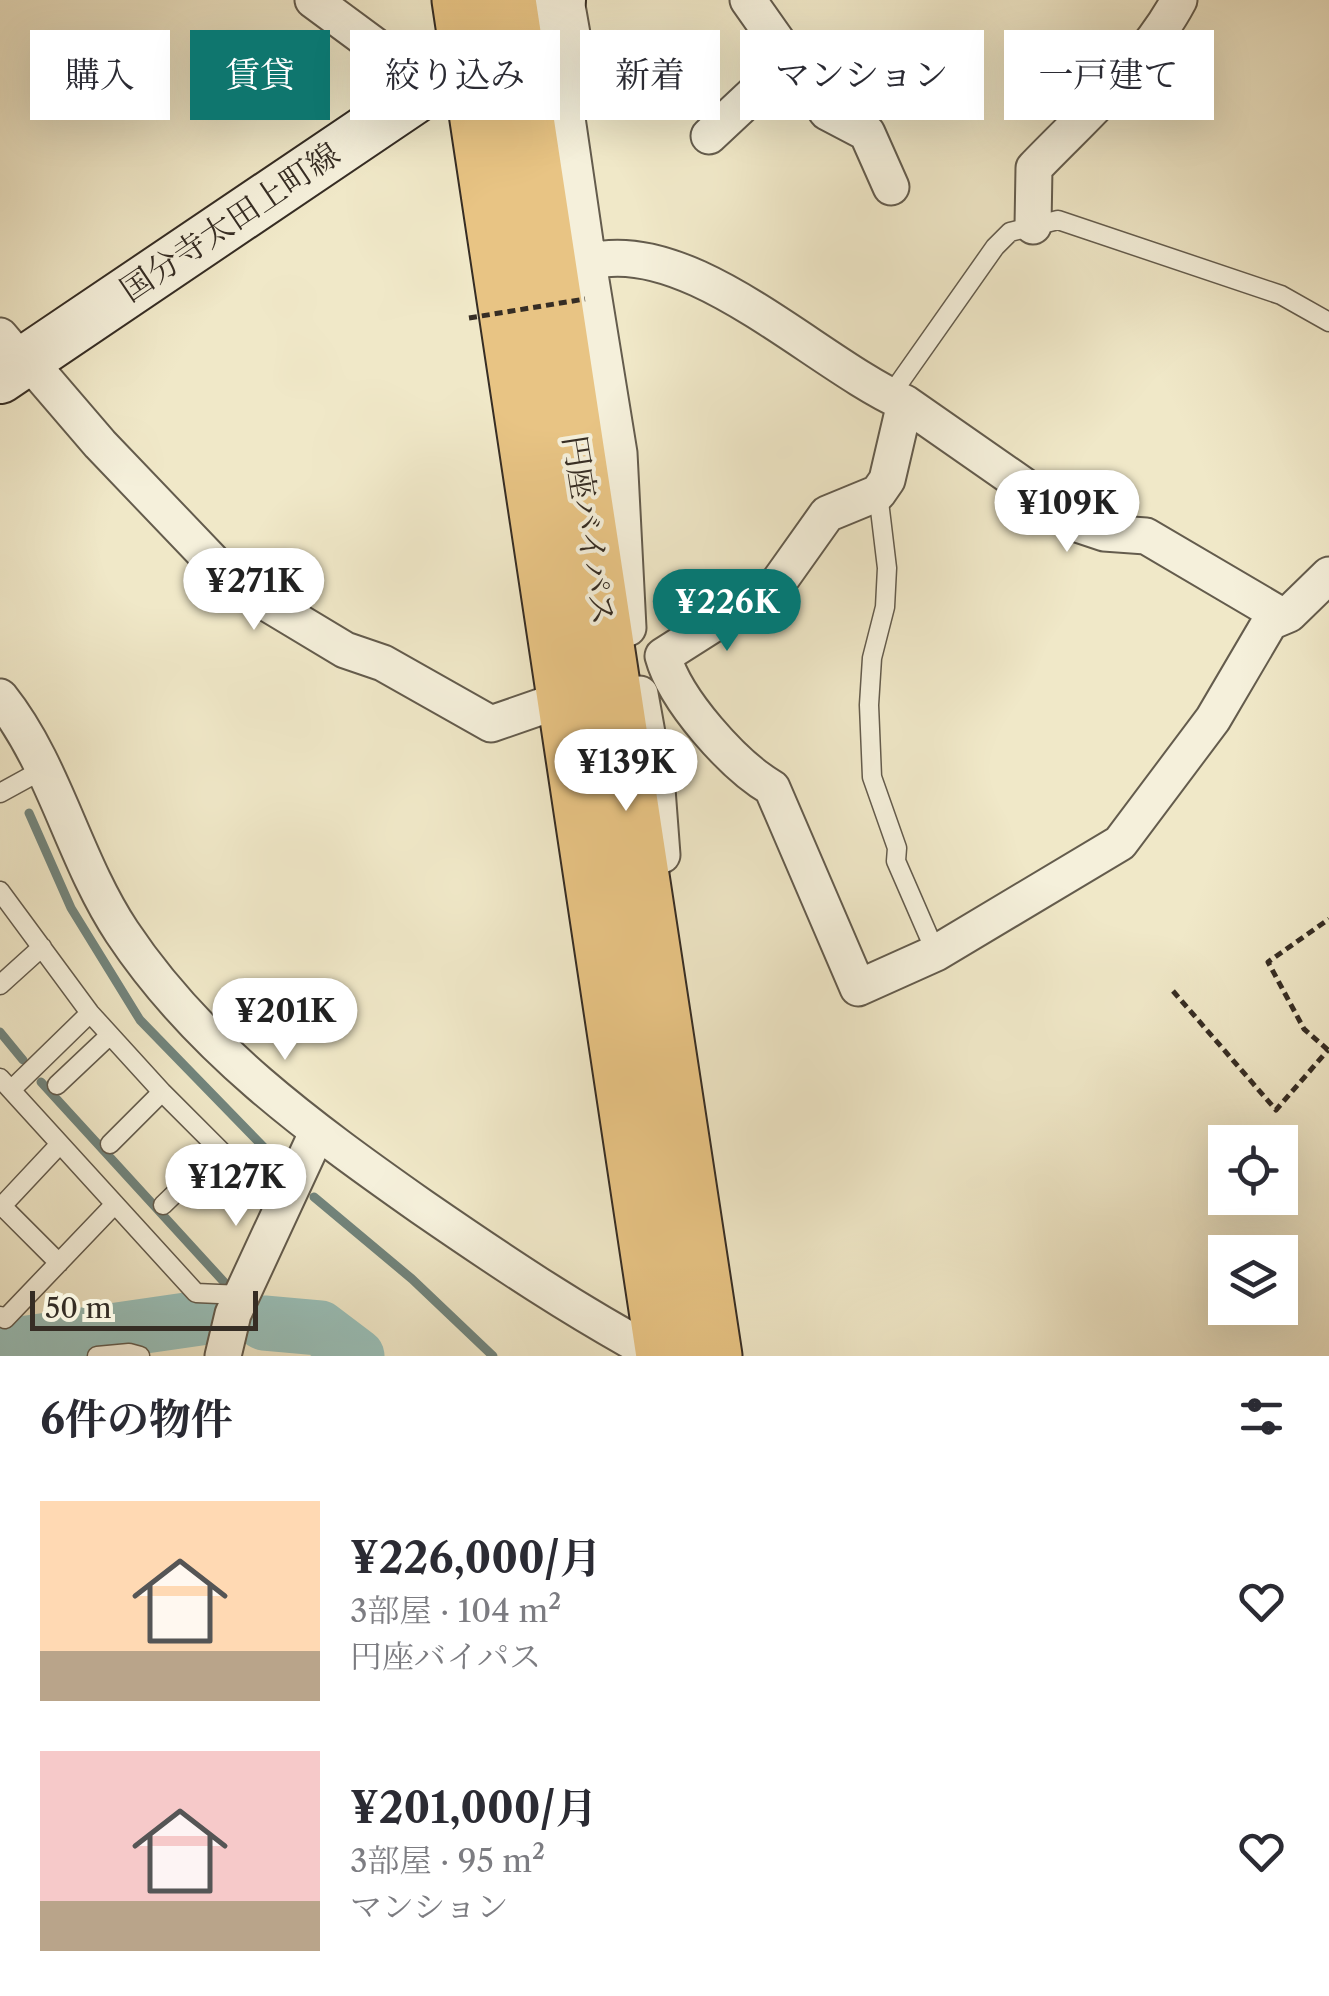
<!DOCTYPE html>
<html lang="ja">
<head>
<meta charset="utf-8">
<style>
	body { margin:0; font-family:"Libre Caslon Text","Noto Serif JP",serif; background:#f7f7f7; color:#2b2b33; height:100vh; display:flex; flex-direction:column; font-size:38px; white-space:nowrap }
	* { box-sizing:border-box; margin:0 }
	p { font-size:32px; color:#7c7c81 }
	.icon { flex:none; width:55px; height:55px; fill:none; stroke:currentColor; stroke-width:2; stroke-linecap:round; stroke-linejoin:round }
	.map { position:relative; height:1356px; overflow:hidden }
	.drawer { display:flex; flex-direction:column; background:#fff; flex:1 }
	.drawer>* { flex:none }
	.banner { position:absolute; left:30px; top:30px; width:1270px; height:90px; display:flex; gap:20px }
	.buttons { position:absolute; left:1208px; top:1125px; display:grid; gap:20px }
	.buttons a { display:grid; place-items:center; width:90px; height:90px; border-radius:0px; background:#fff; box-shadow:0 10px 40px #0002; font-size:50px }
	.scale { position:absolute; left:30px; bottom:25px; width:228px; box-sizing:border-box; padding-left:10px; border:5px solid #362d24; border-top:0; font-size:28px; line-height:35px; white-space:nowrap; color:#362d24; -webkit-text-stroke:8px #f5f0db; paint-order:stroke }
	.price { position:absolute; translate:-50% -85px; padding:0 22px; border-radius:35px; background:#fff; color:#222; font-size:32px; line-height:65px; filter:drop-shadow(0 2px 5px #0008) }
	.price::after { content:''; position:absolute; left:50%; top:60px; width:30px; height:22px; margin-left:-15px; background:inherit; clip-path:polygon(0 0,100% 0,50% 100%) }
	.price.current { background:#0f766e; color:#fff }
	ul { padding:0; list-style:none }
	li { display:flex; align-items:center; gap:30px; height:250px; padding:0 40px }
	li span { display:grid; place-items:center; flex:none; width:280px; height:200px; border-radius:0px; color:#555 }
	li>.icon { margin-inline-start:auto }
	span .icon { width:120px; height:120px; fill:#fffc; stroke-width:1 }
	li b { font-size:42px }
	h2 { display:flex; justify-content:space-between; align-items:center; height:120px; padding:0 40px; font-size:42px }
	.pill { padding:0 35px; border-radius:0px; background:#fff; box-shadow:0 10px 40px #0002; font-size:35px; line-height:90px }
	.pill.current { background:#0f766e; color:#fff }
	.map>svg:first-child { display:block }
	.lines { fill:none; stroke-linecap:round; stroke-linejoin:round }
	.stream { stroke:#72857d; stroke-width:9 }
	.river { stroke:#9ac0b9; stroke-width:55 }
	.service-casing { stroke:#645c4d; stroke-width:21 }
	.minor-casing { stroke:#645c4d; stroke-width:39 }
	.secondary-casing { stroke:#362d24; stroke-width:54 }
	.trunk-casing { stroke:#362d24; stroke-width:59 }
	.path { stroke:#362d24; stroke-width:5; stroke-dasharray:8 5; stroke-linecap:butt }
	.service { stroke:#f5f0db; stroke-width:18 }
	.minor { stroke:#f5f0db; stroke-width:35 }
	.secondary { stroke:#f5f0db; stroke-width:50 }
	.trunk { stroke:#e8c484; stroke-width:55 }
	.path-bridge { stroke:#362d24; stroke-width:5; stroke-dasharray:8 5; stroke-linecap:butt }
	.labels { text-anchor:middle; stroke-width:8; stroke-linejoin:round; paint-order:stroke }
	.street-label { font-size:32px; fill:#362d24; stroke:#f5f0db }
</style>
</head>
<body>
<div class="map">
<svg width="1329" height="1356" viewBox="0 0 1329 1356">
	<rect width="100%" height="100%" fill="#f0e8c8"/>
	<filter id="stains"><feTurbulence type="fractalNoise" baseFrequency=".002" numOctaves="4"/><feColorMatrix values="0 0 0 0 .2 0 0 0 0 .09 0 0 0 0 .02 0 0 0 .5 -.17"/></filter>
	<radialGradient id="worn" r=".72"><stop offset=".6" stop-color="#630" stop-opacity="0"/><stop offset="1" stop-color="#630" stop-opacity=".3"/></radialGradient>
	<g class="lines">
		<!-- stream -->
		<path class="stream" d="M29,813L71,908L140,1020L280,1164
			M0,1032L23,1060
			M41,1082L235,1294
			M314,1197L412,1279L493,1356
			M246,1304L264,1323"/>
		<!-- river -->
		<path class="river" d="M264,1323L320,1328L357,1356
			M0,1343L14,1345L214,1316"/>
		<!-- service casing -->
		<g class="service-casing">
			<path id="service" d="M890,396L995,247L1010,232L1058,220L1281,295L1329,322
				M878,493L887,568L885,607L872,658L869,705L872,777L897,848L896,861L936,953
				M0,793L42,770
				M0,891L90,1013L162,1092L281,1211
				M0,985L42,947
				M0,1078L196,1293L242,1295
				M57,1085L110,1035
				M11,1090L90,1013
				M110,1144L162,1092
				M0,1204L59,1263
				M163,1205L220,1150
				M0,1208L60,1144
				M0,1316L5,1319L115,1204
				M97,1356L129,1353L140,1356"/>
		</g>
		<!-- minor casing -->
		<g class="minor-casing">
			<path id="minor" d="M313,0L378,48L388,116
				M566,0L572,34L566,111L588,262C689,234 815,363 905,403L887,480L878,493L827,514L778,583L663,656C675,700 733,765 772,788L858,988L936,953L1120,843L1213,719L1270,622L1289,614L1329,575
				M748,0L827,112L867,133L891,187
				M709,136L790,60
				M1033,226L1034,168C1082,118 1147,61 1179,0
				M588,262L619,453L628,628
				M0,336L22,362
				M27,359L100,444L232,582L345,650L383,663L491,724L566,698
				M905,403L1080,525L1104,533L1146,536L1282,616
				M640,694L657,789L662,855
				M0,697C55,766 73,858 122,932C199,1048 310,1128 422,1207C499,1260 576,1312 659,1356
				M223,1356L233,1314L317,1133"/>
		</g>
		<!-- secondary casing -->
		<g class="secondary-casing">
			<path id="secondary" d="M0,378L560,0"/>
		</g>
		<!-- trunk casing -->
		<g class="trunk-casing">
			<path id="trunk" d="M460,0L664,1356
				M508,0L714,1356"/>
		</g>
		<!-- path -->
		<path class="path" d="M1173,991L1276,1110L1328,1050
			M1328,1050L1304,1029L1268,962L1329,919"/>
		<!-- service -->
		<use href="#service" class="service"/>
		<!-- minor -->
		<use href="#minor" class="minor"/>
		<!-- secondary -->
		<use href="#secondary" class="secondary"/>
		<!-- trunk -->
		<use href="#trunk" class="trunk"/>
		<!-- path-bridge -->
		<path class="path-bridge" d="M469,318L585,299"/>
	</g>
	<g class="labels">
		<!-- street labels -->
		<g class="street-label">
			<text transform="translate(230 222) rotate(-34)" y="11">国分寺太田上町線</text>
			<text transform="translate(589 530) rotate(81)" y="11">円座バイパス</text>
		</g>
	</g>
	<rect width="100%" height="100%" filter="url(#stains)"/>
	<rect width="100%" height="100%" fill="url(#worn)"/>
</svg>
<div class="buttons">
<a><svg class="icon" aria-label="locate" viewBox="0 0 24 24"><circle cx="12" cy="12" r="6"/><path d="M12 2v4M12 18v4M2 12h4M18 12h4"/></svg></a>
<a><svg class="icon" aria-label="layers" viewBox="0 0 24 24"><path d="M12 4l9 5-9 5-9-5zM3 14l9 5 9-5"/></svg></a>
</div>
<div class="scale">50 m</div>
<b class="price" style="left:1067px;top:555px">¥109K</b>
<b class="price" style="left:254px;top:633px">¥271K</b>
<b class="price current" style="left:727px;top:654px">¥226K</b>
<b class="price" style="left:626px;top:814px">¥139K</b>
<b class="price" style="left:285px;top:1063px">¥201K</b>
<b class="price" style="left:236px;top:1229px">¥127K</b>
<div class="banner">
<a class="pill">購入</a>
<a class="pill current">賃貸</a>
<a class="pill">絞り込み</a>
<a class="pill">新着</a>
<a class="pill">マンション</a>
<a class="pill">一戸建て</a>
</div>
</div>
<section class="drawer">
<h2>6件の物件<svg class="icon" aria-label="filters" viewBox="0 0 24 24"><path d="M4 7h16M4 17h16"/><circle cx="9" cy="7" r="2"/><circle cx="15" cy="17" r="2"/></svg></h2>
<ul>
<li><span style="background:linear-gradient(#ffd9b3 75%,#b9a48a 0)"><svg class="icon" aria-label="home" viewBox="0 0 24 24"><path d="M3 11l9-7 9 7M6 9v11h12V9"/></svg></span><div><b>¥226,000/月</b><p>3部屋 · 104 m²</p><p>円座バイパス</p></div><svg class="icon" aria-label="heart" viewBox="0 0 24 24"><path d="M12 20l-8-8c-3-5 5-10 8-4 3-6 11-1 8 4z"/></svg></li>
<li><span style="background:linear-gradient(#f6c9c9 75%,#b9a48a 0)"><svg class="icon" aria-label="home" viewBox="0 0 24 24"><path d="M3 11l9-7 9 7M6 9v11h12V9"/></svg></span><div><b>¥201,000/月</b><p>3部屋 · 95 m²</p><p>マンション</p></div><svg class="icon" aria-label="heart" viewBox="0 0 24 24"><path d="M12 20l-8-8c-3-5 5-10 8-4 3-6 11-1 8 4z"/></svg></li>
</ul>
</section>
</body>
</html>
